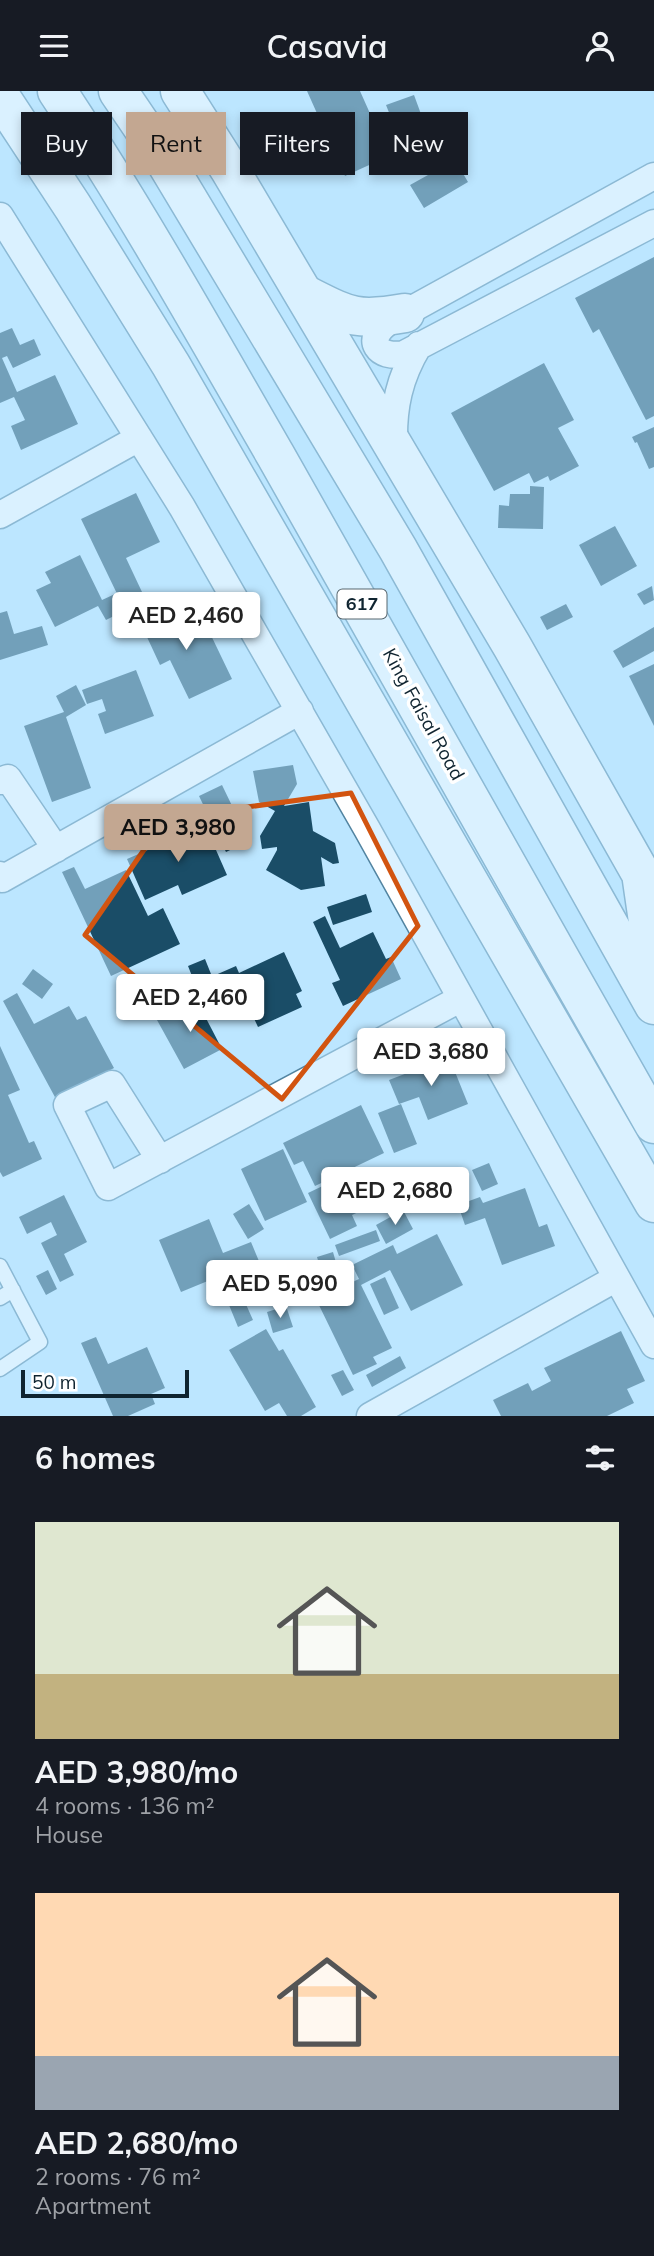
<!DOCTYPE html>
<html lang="en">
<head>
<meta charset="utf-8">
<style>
	body { margin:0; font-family:Mulish,sans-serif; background:#20242c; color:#f1f3f6; height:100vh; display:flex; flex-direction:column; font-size:26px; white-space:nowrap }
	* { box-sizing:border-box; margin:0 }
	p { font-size:23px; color:#9ea1a6 }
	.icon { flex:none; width:38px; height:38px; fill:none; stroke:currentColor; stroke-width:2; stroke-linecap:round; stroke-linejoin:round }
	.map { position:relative; height:1325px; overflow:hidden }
	.sheet { display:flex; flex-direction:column; background:#171b24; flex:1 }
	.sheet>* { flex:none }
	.guide { position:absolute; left:21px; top:21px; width:612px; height:63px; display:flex; gap:14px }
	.scale { position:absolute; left:21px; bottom:18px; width:168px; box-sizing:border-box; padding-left:7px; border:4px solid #0f2430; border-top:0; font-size:19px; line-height:24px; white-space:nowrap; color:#0f2430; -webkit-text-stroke:5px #fff; paint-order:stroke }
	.price { position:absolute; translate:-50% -60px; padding:0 16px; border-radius:7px; background:#fff; color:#222; font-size:23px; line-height:46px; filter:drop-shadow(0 2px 4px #0008) }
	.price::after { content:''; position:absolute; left:50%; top:42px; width:21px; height:16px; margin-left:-10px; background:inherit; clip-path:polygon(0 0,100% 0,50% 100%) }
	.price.active { background:#c3a791; color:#111 }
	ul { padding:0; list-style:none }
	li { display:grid; align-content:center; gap:14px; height:371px; padding:0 35px }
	li span { display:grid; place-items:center; height:217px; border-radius:0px; color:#555 }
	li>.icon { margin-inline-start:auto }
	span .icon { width:126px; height:126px; fill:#fffc; stroke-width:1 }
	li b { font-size:30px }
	h2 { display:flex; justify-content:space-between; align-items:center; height:84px; padding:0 35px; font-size:30px }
	.pill { padding:0 24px; border-radius:0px; background:#171b24; box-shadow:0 4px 10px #0003; font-size:24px; line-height:63px }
	.pill.active { background:#c3a791; color:#111 }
	header { display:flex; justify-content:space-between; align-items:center; height:91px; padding:0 35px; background:#171b24; font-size:32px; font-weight:600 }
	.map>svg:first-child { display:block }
	.building { fill:#1a4d67 }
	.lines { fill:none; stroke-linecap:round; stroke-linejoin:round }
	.lane-casing { stroke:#5284a1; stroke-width:17 }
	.street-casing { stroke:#5284a1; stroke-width:29 }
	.secondary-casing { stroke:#5284a1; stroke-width:41 }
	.primary-casing { stroke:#5284a1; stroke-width:41 }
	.highway-casing { stroke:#5284a1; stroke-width:41 }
	.lane { stroke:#fff; stroke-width:14 }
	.street { stroke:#fff; stroke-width:26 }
	.secondary { stroke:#fff; stroke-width:38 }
	.primary { stroke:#fff; stroke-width:38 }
	.highway { stroke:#fff; stroke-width:38 }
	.marked { fill:none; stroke:#d25410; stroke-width:5; stroke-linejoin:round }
	.labels { text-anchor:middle; stroke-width:7; stroke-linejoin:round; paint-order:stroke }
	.shield { fill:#fff; stroke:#57666e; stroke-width:2 }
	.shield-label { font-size:18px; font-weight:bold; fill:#0f2430 }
	.street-label { font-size:19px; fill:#0f2430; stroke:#fff }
</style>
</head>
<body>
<header><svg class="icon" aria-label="menu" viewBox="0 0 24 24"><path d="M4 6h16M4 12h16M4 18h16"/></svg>Casavia<svg class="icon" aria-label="person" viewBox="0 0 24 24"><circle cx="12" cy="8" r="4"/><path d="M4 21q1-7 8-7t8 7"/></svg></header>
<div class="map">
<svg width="654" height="1325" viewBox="0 0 654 1325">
	<rect width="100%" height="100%" fill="#bce6ff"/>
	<!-- building -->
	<path class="building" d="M307,0H360L389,65L345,85Z
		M414,4L425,34L398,44L386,14Z
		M455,69L468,91L424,117L410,94Z
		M654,166V325L646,329L599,238L593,242L575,207Z
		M12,237L20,254L34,248L41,264L13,277L7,265L2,267L17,301L55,284L78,333L21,359L11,335L25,329L14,306L0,312V242Z
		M544,272L574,329L558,337L579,375L550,390L548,385L534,392L529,382L494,400L451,322Z
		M654,336V376L649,378L637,351L635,352L632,346Z
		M530,395L544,396L543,438L498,437L499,414L509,415L510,403H530Z
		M136,402L160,451L126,467L142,501L121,511L81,428Z
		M615,435L637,475L601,495L579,454Z
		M80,464L102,509L115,503L124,520L106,529L98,515L55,536L36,499L51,492L45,481Z
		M652,495L654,509L644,514L637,503Z
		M566,513L573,526L547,539L540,526Z
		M176,514L191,544L207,536L232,588L189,608L170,569L160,574L140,531Z
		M7,520L14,543L42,535L48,554L0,569V522Z
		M654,536V560L623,577L613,560Z
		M654,573V635L629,585Z
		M136,579L154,625L105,643L98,623L106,620L102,608L87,613L82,599Z
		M76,594L86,614L66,626L91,697L52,711L24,635L64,621L56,605Z
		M293,674L297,693L284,715L309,711L313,740L335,752L339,772L333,773L321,766L325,795L301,799L266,779L277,759V756L262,758L260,745L275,720L259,711L253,680Z
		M222,694L249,750L226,761L199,705Z
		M205,734L227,784L182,804L178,794L145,809L127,768Z
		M149,736L154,748L142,754L136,741Z
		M74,776L85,798L126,779L148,825L163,817L180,853L111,885L62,781Z
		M366,803L372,821L333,834L327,816Z
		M325,825L340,857L373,841L386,868L391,866L401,888L343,915L332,892L340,889L313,831Z
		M284,861L302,900L296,903L302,916L258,936L238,894L204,910L195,893L236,875L239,882Z
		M205,868L211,883L194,890L188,875Z
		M33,878L53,893L42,908L22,893Z
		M153,896L160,912L148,917L141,901Z
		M17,902L34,933L69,915L77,929L86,925L114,977L56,1008L3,910Z
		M196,908L222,958L184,978L157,929Z
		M0,955L20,999L8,1004L29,1052L34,1050L42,1068L3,1086L0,1081Z
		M449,966L468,1013L428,1029L419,1006L399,1013L389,989Z
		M401,1013L417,1053L394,1062L378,1022Z
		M361,1014L384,1062L315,1095L303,1070L294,1074L283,1052Z
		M283,1058L307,1111L265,1130L241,1078Z
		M489,1072L498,1093L482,1100L472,1079Z
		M354,1080L371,1115L352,1124L357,1135L330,1148L308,1102Z
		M525,1097L539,1136L547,1133L555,1155L502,1174L485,1127L465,1134L458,1114L480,1106L483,1112Z
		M64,1104L87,1151L64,1163L74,1184L60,1191L41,1152L57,1144L51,1131L27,1143L19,1126Z
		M249,1113L264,1138L248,1148L233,1123Z
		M403,1119L413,1138L386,1153L376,1134Z
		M209,1128L223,1162L251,1151L266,1187L253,1192L258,1203L244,1209L253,1229L238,1236L229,1214L241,1209L235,1195L221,1201L215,1187L181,1201L159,1149Z
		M376,1139L380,1150L339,1165L335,1154Z
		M437,1143L463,1194L411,1220L390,1179L361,1194L392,1257L373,1266L377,1273L353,1284L316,1208L359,1188L352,1174L393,1154L397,1163Z
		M333,1161L339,1182L323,1187L317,1166Z
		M48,1179L57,1198L46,1204L36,1185Z
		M385,1186L399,1217L384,1224L370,1193Z
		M293,1189L302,1202L292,1209L283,1195Z
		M286,1215L293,1236L273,1242L267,1221Z
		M266,1238L279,1260L283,1258L316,1316L301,1325H287L279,1312L265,1320L229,1259Z
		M621,1240L645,1290L627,1298L634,1312L607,1325H501L493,1309L528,1292L532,1300L551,1290L544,1277Z
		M96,1246L108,1273L147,1256L165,1297L151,1303L155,1313L128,1325H113L81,1252Z
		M400,1265L406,1277L372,1296L366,1284Z
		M343,1279L354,1299L342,1305L331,1284Z"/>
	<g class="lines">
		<!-- lane casing -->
		<g class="lane-casing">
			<path id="lane" d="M0,1175L40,1251L0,1278
				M0,1207L13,1199"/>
		</g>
		<!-- street casing -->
		<g class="street-casing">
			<path id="street" d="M654,85L387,232C364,249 378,268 404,263L654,132
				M0,125L182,416L367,738L654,1254
				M394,354C393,316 399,287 419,254
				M0,424L139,347
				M0,690L8,687L56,758
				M0,784L2,788L300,620
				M160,1069L112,993L67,1014L108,1096L460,908
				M370,1325L615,1188"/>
		</g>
		<!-- secondary casing -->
		<g class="secondary-casing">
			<path id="secondary" d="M304,203C348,225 355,231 405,222"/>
		</g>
		<!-- primary casing -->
		<g class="primary-casing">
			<path id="primary" d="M180,0L230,79L512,555L654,806
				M0,5L73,116L171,274L654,1112
				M641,782L654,872"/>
		</g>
		<!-- highway casing -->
		<g class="highway-casing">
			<path id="highway" d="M57,0C136,119 205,242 276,365C404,587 527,811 654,1033
				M118,0L162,65L398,458L654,914"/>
		</g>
		<!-- lane -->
		<use href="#lane" class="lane"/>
		<!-- street -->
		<use href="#street" class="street"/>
		<!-- secondary -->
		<use href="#secondary" class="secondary"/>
		<!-- primary -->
		<use href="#primary" class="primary"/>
		<!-- highway -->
		<use href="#highway" class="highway"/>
	</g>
	<!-- marked area -->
	<path d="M0 0H654V1325H0ZM351,702L418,835L282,1008L85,844L166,727Z" fill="#bce6ff" fill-opacity=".55" fill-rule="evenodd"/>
	<path class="marked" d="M351,702L418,835L282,1008L85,844L166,727Z"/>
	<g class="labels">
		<!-- shield labels -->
		<rect class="shield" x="337.5" y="498.5" width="49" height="29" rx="5"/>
		<g class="shield-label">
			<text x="362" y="519">617</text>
		</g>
		<!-- street labels -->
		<g class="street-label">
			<text transform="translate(424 623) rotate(61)" y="7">King Faisal Road</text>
		</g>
	</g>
</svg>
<div class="scale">50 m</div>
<b class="price" style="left:186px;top:561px">AED 2,460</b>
<b class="price active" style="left:178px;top:773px">AED 3,980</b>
<b class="price" style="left:190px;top:943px">AED 2,460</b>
<b class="price" style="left:431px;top:997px">AED 3,680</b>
<b class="price" style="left:395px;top:1136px">AED 2,680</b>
<b class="price" style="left:280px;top:1229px">AED 5,090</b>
<div class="guide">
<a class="pill">Buy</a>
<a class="pill active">Rent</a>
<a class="pill">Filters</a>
<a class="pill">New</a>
</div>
</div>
<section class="sheet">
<h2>6 homes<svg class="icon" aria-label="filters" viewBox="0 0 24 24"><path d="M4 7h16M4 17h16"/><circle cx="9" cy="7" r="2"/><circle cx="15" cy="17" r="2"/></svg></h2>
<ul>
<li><span style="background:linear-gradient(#dfe7d0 70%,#c2b280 0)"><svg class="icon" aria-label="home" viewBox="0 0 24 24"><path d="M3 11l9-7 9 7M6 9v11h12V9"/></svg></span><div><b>AED 3,980/mo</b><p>4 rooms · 136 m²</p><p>House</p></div></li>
<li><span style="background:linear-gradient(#ffd9b3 75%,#9aa5b1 0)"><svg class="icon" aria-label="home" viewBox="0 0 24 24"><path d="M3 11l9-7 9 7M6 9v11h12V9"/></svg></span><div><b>AED 2,680/mo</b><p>2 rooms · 76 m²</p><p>Apartment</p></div></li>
</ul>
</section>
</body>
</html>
